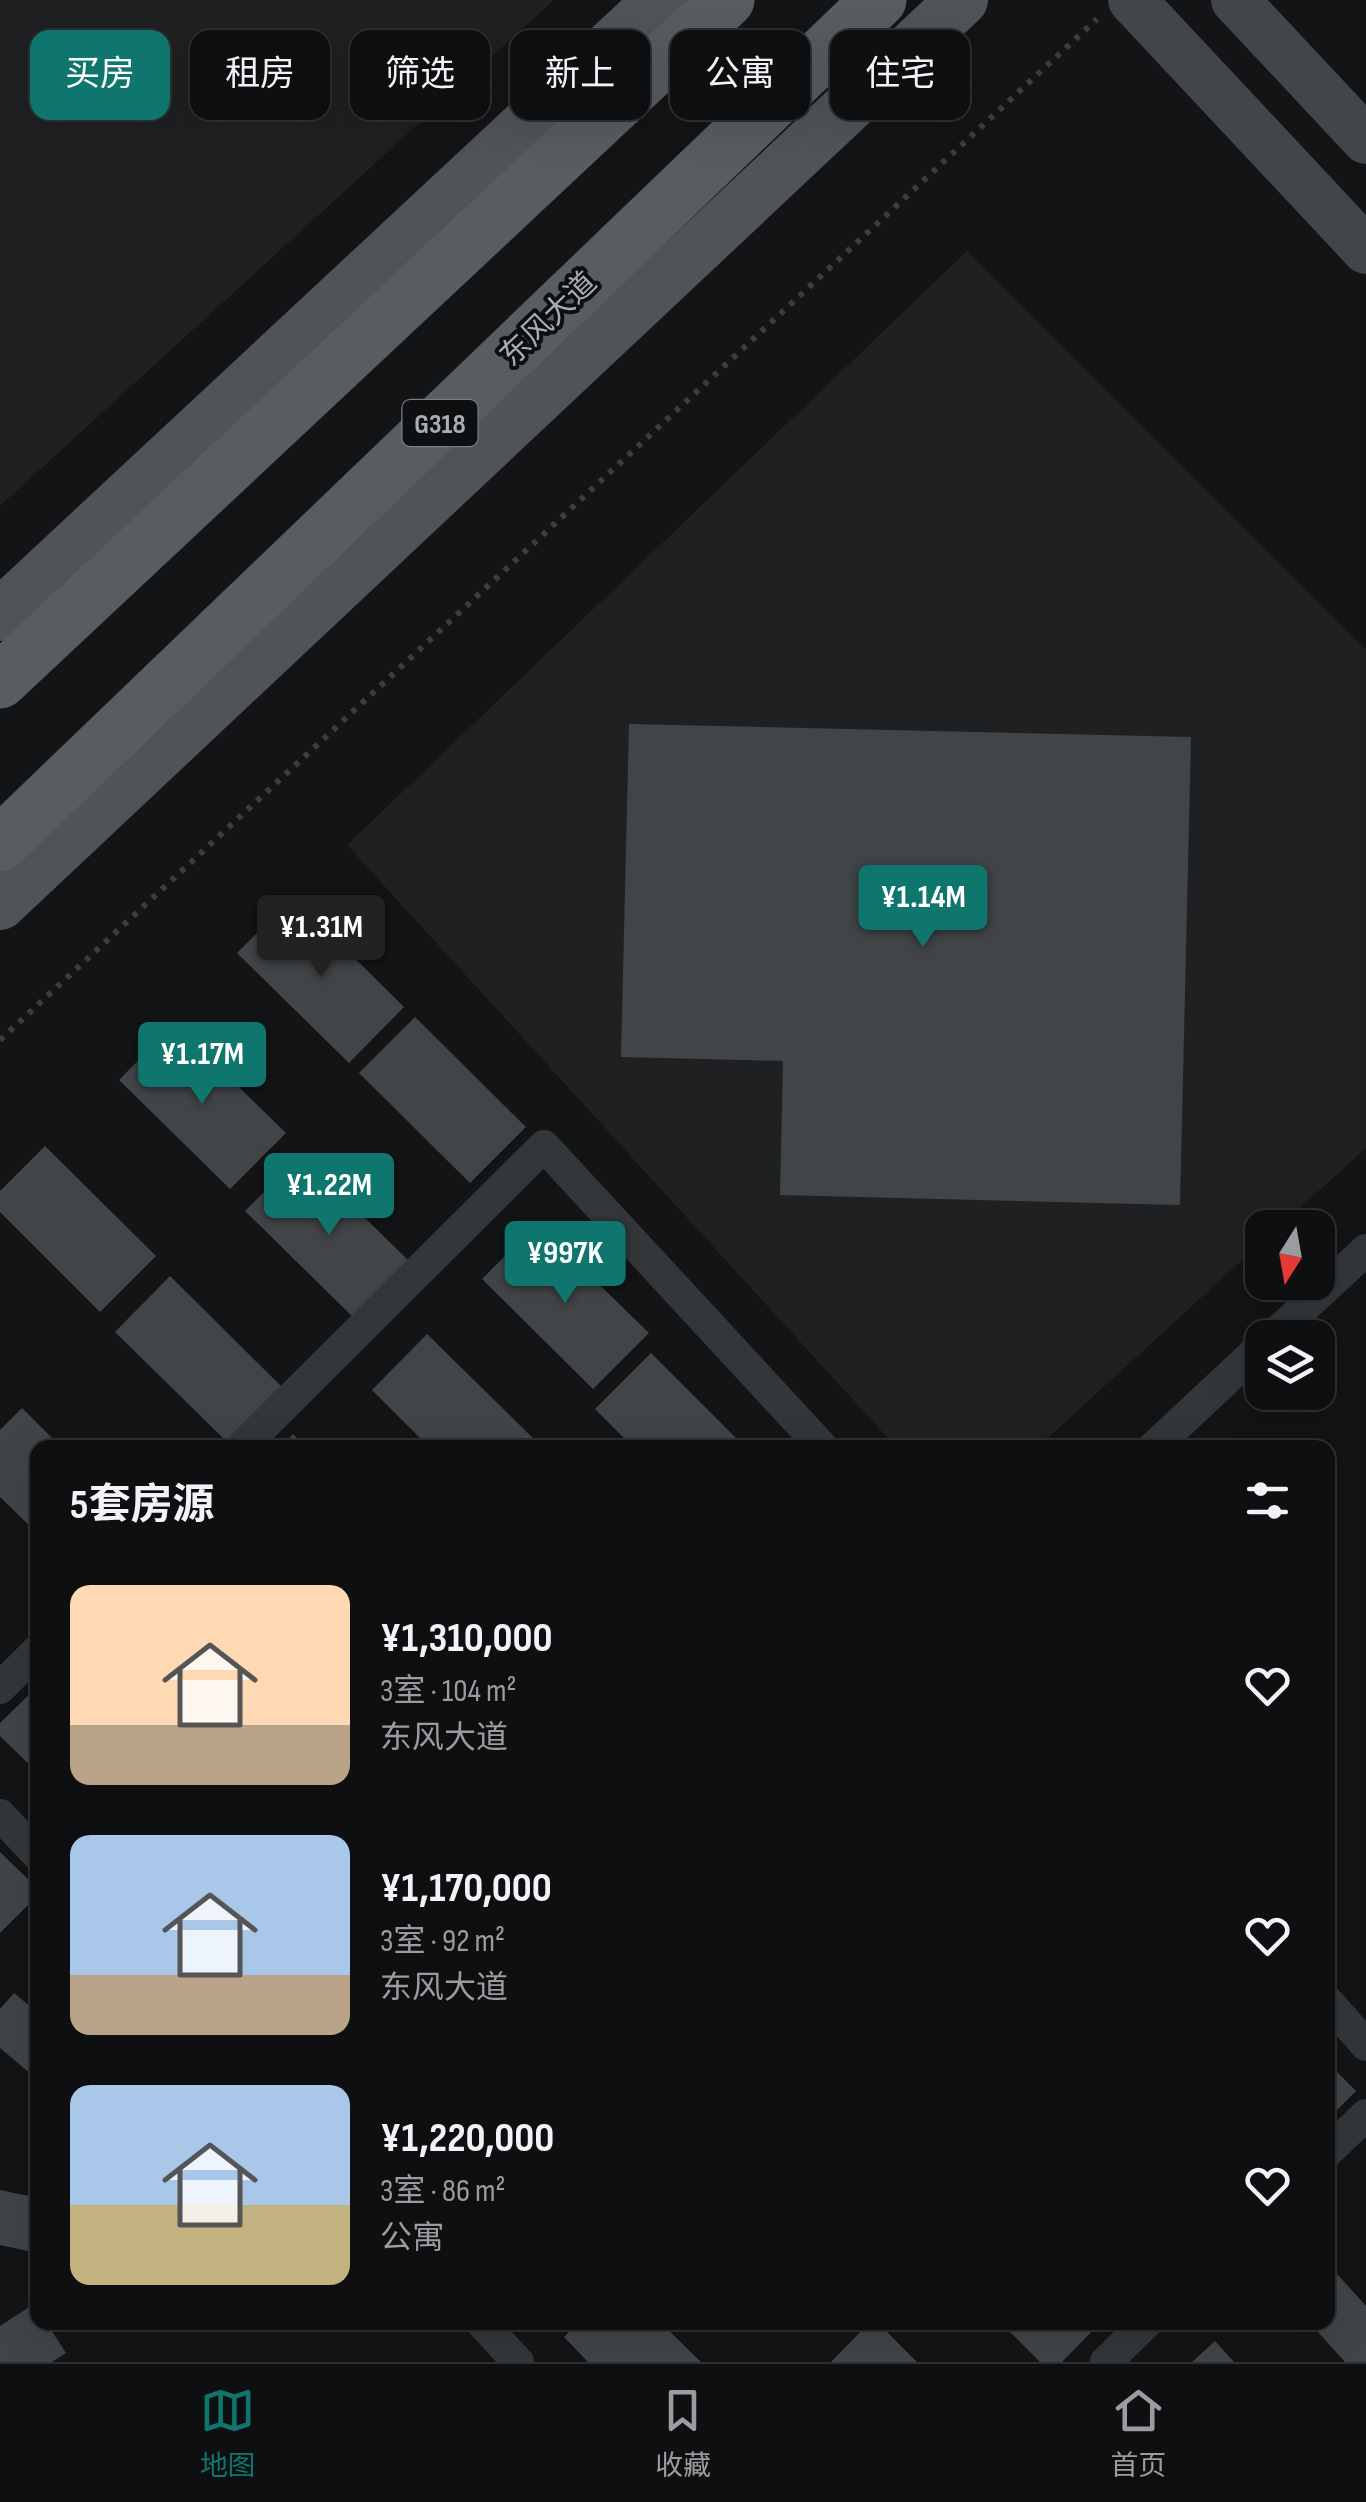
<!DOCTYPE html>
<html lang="zh">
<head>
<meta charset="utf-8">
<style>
	body { margin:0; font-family:"Sofia Sans Condensed","Noto Sans SC",sans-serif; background:#171819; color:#f1f3f6; height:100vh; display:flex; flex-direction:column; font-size:38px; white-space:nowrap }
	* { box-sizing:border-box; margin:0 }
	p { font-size:32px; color:#9b9c9f }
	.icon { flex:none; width:55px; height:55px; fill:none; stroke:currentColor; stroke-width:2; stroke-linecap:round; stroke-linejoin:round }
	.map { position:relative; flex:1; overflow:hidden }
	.details { position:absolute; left:30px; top:1440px; width:1305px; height:890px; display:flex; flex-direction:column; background:#0e0f10; border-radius:20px; box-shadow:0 10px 40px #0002,0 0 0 2px #2e2f30 }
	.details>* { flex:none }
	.guide { position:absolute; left:30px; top:30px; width:1308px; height:90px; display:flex; gap:20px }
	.needle { width:65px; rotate:191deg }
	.fabs { position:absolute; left:1245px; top:1210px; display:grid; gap:20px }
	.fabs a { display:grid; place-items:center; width:90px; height:90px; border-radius:20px; background:#0e0f10; box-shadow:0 10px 40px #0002,0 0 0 2px #2e2f30; font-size:50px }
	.price { position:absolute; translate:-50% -85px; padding:0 22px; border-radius:10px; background:#0f766e; color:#fff; font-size:32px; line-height:65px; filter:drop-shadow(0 2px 5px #0008) }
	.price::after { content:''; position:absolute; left:50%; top:60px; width:30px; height:22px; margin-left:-15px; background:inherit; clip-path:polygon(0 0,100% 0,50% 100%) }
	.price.current { background:#222; color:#fff }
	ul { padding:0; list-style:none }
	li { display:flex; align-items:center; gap:30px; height:250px; padding:0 40px }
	li span { display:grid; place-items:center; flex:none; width:280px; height:200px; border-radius:20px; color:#555 }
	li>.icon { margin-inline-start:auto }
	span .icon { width:120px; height:120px; fill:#fffc; stroke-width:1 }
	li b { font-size:42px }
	h2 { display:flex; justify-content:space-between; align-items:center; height:120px; padding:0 40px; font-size:42px }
	.pill { padding:0 35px; border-radius:20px; background:#0e0f10; box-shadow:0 10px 40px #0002,0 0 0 2px #2e2f30; font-size:35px; line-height:90px }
	.pill.current { background:#0f766e; color:#fff }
	.tab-bar { display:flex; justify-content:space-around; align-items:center; height:140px; border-top:2px solid #2e2f30; background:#0e0f10; font-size:28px; color:#9b9c9f }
	.tab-bar a { display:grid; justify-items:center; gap:5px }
	.tab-bar .current { color:#0f766e }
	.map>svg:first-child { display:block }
	.built { fill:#1f2022 }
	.building { fill:#424548 }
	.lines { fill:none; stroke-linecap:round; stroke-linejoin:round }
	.path { stroke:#3a3e41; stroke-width:6; stroke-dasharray:5 8; stroke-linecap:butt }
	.minor { stroke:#34373a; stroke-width:32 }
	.secondary { stroke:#42464a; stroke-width:48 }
	.primary { stroke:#505459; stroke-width:52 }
	.trunk { stroke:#585d62; stroke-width:55 }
	.labels { text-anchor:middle; stroke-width:8; stroke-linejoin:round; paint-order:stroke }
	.shield { fill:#0e0f10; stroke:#787e84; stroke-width:2.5 }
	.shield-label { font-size:28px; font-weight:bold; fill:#a5aeb6 }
	.street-label { font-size:30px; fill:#a5aeb6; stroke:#0e0f10 }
</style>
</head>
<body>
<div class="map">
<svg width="1366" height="2362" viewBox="0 0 1366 2362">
	<rect width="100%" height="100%" fill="#131415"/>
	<!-- built -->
	<path class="built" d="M0,0H554L0,506Z
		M967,251L1366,649V1148L1279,1227L1262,1228V1242L1038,1447H896L347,845Z"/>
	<!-- building -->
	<path class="building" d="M629,724L1191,737L1180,1205L780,1195L783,1061L621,1057Z
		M293,897L404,1007L349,1063L237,953Z
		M415,1017L526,1127L470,1183L359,1073Z
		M174,1024L286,1133L230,1189L119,1080Z
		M45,1146L156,1256L100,1312L0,1212V1191Z
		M301,1155L412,1264L356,1320L245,1211Z
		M537,1224L649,1333L593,1389L482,1279Z
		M170,1276L281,1386L226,1441L115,1332Z
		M427,1334L539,1444L535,1448H430L372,1390Z
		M651,1353L746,1448H634L595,1409Z
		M22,1408L62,1448H38V1534L0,1497V1430Z
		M293,1434L307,1448H280Z
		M38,1686V1773L0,1736V1723Z
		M0,1852L38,1889V1895L0,1933Z
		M14,1993L38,2013V2080L0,2048V2009Z
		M1328,2063L1356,2091L1328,2119Z
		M0,2190L38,2198V2253L0,2245Z
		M1328,2264L1366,2306V2362H1345L1309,2322H1328Z
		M34,2304L38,2322H46L66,2353L52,2362H0V2326Z
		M579,2322H660L701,2362H588L564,2337Z
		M870,2322H877L917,2362H831Z
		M1000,2322H1101L1062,2362H1040Z
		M1215,2341L1234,2362H1192Z"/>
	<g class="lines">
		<!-- path -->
		<path class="path" d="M0,1040L1097,19"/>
		<!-- minor -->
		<path class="minor" d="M1271,1338L1366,1250
			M241,1448L544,1146L823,1448
			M1153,1448L1262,1346
			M0,1688L38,1650
			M0,1815L38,1855
			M1328,2002L1366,2045
			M1328,2151L1366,2115
			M481,2322L518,2362
			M1106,2362L1147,2322"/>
		<!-- secondary -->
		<path class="secondary" d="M1132,0L1366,250
			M1235,0L1366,140"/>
		<!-- primary -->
		<path class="primary" d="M0,615L660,0
			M0,904L962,0"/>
		<!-- trunk -->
		<path class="trunk" d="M0,681L727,0
			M0,844L879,0"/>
	</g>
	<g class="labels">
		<!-- shield labels -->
		<rect class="shield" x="402.5" y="400" width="75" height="46" rx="8"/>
		<g class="shield-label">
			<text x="440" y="433">G318</text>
		</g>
		<!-- street labels -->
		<g class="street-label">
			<text transform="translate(548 319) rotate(-44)" y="10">东风大道</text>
		</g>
	</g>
</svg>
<div class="fabs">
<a><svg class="needle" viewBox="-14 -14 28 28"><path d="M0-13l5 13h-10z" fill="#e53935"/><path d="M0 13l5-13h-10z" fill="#9b9c9f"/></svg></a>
<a><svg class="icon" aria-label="layers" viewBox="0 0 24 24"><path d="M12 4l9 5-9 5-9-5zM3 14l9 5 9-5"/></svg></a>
</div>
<b class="price" style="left:923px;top:950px">¥1.14M</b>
<b class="price current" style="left:321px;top:980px">¥1.31M</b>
<b class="price" style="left:202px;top:1107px">¥1.17M</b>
<b class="price" style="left:329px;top:1238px">¥1.22M</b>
<b class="price" style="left:565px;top:1306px">¥997K</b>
<div class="guide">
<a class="pill current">买房</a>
<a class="pill">租房</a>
<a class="pill">筛选</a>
<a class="pill">新上</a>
<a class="pill">公寓</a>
<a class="pill">住宅</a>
</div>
<section class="details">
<h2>5套房源<svg class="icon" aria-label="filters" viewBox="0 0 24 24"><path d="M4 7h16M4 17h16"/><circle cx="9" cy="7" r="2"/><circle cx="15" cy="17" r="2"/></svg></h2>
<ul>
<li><span style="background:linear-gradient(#ffd9b3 70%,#b9a48a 0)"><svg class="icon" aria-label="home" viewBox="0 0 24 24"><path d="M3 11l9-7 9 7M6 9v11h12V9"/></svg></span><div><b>¥1,310,000</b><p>3室 · 104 m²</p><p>东风大道</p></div><svg class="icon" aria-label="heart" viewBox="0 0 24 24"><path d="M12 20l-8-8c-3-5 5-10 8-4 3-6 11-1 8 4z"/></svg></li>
<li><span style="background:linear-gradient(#a9c7e8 70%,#b9a48a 0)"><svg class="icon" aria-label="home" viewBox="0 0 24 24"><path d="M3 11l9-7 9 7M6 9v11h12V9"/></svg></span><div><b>¥1,170,000</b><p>3室 · 92 m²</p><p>东风大道</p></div><svg class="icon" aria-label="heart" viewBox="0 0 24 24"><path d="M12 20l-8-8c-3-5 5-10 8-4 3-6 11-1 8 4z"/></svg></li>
<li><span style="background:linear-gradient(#a9c7e8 60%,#c2b280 0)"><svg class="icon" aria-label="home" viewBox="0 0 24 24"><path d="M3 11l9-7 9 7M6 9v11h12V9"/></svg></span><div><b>¥1,220,000</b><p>3室 · 86 m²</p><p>公寓</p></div><svg class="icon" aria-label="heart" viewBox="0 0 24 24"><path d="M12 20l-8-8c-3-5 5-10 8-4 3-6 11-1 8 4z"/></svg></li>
</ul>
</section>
</div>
<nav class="tab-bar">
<a class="current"><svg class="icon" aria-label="map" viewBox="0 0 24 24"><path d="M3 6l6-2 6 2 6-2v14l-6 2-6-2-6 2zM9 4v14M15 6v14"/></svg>地图</a>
<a><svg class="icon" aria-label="saved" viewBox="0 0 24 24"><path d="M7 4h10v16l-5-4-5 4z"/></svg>收藏</a>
<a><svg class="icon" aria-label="home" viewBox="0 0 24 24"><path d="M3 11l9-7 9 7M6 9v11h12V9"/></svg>首页</a>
</nav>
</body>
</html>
